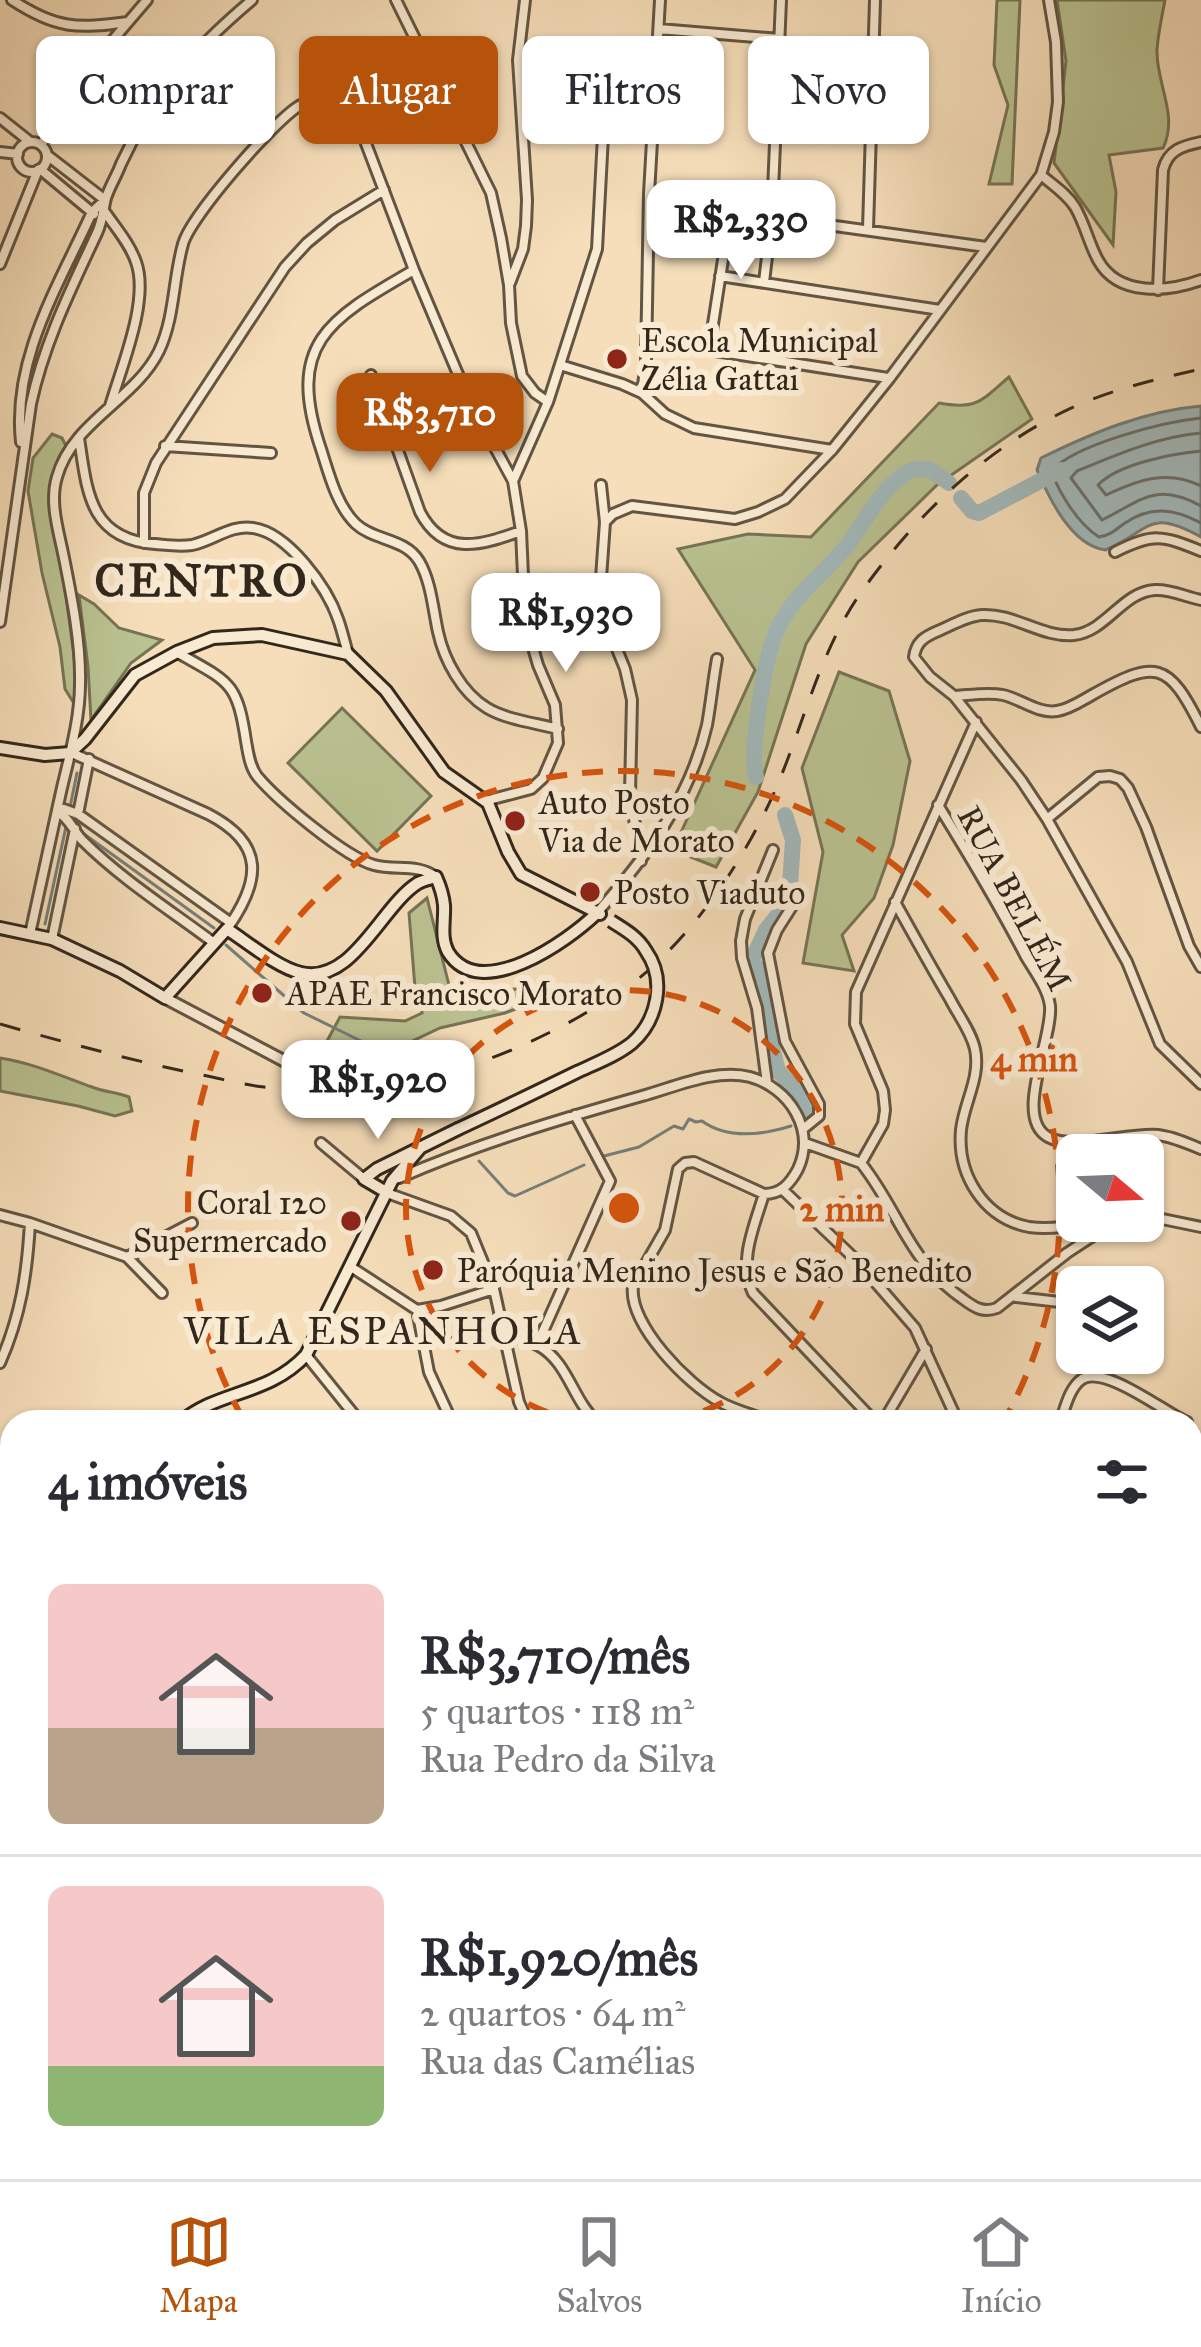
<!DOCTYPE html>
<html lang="pt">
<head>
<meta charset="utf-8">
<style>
	body { margin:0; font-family:"IM FELL Great Primer",serif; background:#f2f2f3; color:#2b2b33; height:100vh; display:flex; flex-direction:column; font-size:45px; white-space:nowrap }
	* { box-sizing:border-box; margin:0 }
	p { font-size:39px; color:#7c7c81 }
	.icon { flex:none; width:66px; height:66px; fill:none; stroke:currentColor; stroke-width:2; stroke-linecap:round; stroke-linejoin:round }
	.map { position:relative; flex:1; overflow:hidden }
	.panel { position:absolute; left:0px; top:1410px; width:1203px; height:771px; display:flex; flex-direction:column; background:#fff; border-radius:36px 36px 0 0; box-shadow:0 3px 9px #0004 }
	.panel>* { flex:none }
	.top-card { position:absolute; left:36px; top:36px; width:1131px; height:108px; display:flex; gap:24px }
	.needle { width:78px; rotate:109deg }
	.fabs { position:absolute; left:1056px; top:1134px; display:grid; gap:24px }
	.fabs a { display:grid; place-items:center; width:108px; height:108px; border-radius:18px; background:#fff; box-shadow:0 3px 9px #0004; font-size:60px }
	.price { position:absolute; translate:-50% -102px; padding:0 27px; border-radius:24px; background:#fff; color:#222; font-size:39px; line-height:78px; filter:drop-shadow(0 3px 6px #0008) }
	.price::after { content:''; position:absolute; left:50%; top:72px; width:36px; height:27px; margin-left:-18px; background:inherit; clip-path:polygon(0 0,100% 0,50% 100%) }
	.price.on { background:#b45309; color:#fff }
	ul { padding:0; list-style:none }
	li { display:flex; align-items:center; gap:36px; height:300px; padding:0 48px }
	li+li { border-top:3px solid #e1e1e2 }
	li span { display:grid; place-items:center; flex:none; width:336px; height:240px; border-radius:18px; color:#555 }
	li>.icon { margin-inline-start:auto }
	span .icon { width:144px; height:144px; fill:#fffc; stroke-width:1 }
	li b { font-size:51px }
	h2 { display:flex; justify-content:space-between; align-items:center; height:144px; padding:0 48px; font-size:51px }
	.pill { padding:0 42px; border-radius:18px; background:#fff; box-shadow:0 3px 9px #0004; font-size:42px; line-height:108px }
	.pill.on { background:#b45309; color:#fff }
	.menu { display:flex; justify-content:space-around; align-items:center; height:168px; border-top:3px solid #e1e1e2; background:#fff; font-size:33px; color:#7c7c81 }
	.menu a { display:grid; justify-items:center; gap:6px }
	.menu .on { color:#b45309 }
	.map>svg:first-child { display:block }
	.green { fill:#bac291; stroke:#767456; stroke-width:3 }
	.water { fill:#a2b9bb; stroke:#757f7b; stroke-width:3 }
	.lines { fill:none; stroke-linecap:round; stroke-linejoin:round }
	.shore { stroke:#6a706b; stroke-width:3 }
	.stream { stroke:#757f7b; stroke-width:3 }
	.river { stroke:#a2b9bb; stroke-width:16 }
	.minor-casing { stroke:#635543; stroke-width:14 }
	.tertiary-casing { stroke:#635543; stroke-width:15 }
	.secondary-casing { stroke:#32271b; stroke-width:16 }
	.minor { stroke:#f9ead2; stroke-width:8 }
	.tertiary { stroke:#f9ead2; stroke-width:9 }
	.secondary { stroke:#f9ead2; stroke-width:10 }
	.rail { stroke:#32271b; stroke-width:3; stroke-dasharray:21 21; stroke-linecap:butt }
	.secondary-bridge-casing { stroke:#32271b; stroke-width:16; stroke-linecap:butt }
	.secondary-bridge { stroke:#f9ead2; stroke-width:10 }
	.ring { fill:none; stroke:#d6540e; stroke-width:6; stroke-dasharray:21 15 }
	.poi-dot { fill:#8f2418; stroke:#f9ead2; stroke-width:4.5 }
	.labels { text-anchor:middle; stroke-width:12; stroke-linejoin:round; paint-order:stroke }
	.poi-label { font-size:33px; fill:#32271b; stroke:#f9ead2; text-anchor:start }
	.street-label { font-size:33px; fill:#32271b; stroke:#f9ead2 }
	.quarter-label { font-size:39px; letter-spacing:3px; fill:#32271b; stroke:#f9ead2 }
	.district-label { font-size:45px; font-weight:bold; letter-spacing:3px; fill:#32271b; stroke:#f9ead2 }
	.centre { fill:#d6540e; stroke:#f9ead2; stroke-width:6 }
	.ring-label { font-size:36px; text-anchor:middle; font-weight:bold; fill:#d6540e; stroke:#f9ead2; stroke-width:12; stroke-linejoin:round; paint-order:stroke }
</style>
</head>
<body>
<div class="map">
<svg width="1201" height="2179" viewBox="0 0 1201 2179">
	<rect width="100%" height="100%" fill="#f6deba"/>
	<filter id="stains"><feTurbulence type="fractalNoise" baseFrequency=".00167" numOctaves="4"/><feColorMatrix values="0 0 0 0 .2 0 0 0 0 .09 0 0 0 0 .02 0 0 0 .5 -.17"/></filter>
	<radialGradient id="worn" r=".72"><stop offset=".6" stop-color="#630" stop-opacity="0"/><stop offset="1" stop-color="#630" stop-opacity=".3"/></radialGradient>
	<!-- green -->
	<path class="green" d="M997,0H1020L1012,184H989L1008,105L994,65Z
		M1057,0H1165C1162,16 1158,34 1157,50C1156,84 1179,115 1163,148L1109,155L1116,192L1113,245L1054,163L1066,61Z
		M1009,377L1032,419L937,485L858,562L806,644L758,792L716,867L673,850L755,670L678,549L748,534L811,537L939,403C977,410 981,401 1009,377Z
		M52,434L62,438L66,446L56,467L51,486L76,670L75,705L65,689L60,647L42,573L28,491L33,458Z
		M79,595L94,604L119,628L162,640L131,663L91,720L88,667Z
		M839,672L889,691L910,761L893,845L874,898L842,935L854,971L803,963L823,852L802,768Z
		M342,708L431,796L377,851L288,763Z
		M427,898L449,985L469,990L526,989L543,999L505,1013L440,1028L347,1072L326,1062V1043L340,1017L405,1021L422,1013V996L415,988L409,913Z
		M0,1058C33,1063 61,1076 92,1087C104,1092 116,1092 129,1097L132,1111L115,1116L78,1106L0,1091Z
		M0,1745H12V2041H0Z
		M1201,1824V1963L1191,1978V1829Z
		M136,2169H262L250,2179H145Z"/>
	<!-- water -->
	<path class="water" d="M1201,406V537C1147,507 1151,531 1105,550C1071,545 1049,498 1037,470L1041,458C1092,433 1144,411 1201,406Z"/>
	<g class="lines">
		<!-- shore -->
		<path class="shore" d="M1201,418C1163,422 1076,444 1051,471C1060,494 1078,524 1099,537C1111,535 1115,530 1125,523C1151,505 1175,509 1201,523
			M1201,433C1157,437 1118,454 1077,471L1071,478L1102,520C1141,501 1155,481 1201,506
			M1201,451C1171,454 1118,464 1098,485L1106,495C1138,480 1167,469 1201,486"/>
		<!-- stream -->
		<path class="stream" d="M70,807L77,773
			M84,834L214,928
			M45,924L67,822
			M226,945L304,1013L363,1042L393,1065
			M604,1156L639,1147L674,1126L683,1129L689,1119L696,1122L702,1121C728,1140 762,1135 791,1126
			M479,1161L508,1193L515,1196L584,1165"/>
		<!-- river -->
		<path class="river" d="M961,498L972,511L979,513L1061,470
			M756,777C749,750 765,659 776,632C791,597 822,576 846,547C865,523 877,494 903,475C912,469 918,468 929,469L949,483
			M785,815L793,840L789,901L766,930L752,960L765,982L770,1039L778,1071L809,1104L811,1110L808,1119"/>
		<!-- minor casing -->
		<g class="minor-casing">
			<path id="minor" d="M12,0C56,29 77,29 128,22
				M396,0L491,193L501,238L509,285L511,323L522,376L535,393L548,402
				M659,29L780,39
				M343,101L349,107L362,133L414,270L468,398L513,481L521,531L525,620L538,665L555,705L558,743L543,778L531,789L485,801
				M306,102C309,87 309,63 326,57L339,64L342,73L343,101
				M630,106L654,115
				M0,118L29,141
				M17 157a15 15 0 1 1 30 0a15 15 0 1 1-30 0Z
				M41,145L100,55L147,0
				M0,152L18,154
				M47,155L105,200
				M40,169L94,214
				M1041,175C1053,185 1067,194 1075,207C1085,224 1089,244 1098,260C1118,297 1168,292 1201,280
				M649,194L835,226L986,247
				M105,212C116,228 130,244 136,262C150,300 121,368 110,406
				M868,229L875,0
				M0,264L38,170
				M414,270C329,319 285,343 321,449C329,474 337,506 356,524C374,541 405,538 419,561C431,581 433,609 438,632C444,660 462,693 487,708C507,720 536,723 558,729
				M720,276L940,310
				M764,282L772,215L781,0
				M510,283L523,249L526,226L527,200L518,60L525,0
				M1158,290L1163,170C1168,150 1182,146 1201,142
				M646,345L709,350L888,378
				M709,350L731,208
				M560,365L622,384L642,393L665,414L694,428L832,450
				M371,375L420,512C444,558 481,545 521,531
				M642,393L646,362L649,194L660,0
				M79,438C87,491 89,539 155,544C167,545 180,547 192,545C212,541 232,524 253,528C288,533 327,587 338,619C342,630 345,643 348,654
				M21,442C12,358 59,285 92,212L104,201
				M165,446L271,453
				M514,479L548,402L597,249L604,117L613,109L630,106L654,89
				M601,485L605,522L600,592L604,617L625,669L632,700L630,794L641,861
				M605,522L613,514L632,506L735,519L758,512L785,499L832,450L889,379L1041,175L1054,132L1058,102L1056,42L1049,0
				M144,543V493L156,463L285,267L307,243L335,220L384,190
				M1115,552C1153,533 1162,535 1201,551
				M1201,600C1186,597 1170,589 1155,590C1122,592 1107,631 1074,635C1042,638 1014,613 982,615C967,616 952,625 938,631C924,637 916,642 914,657L930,677L954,696L1021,780L1047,819L1127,962L1160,1044L1201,1084
				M0,622L31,404C44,343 71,289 97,233C103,220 103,210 106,198C110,186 117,175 121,164C153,94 194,49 252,0
				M178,653C229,682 237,681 246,741C248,753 250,767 257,776C277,800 345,857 374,865C396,871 416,863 436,877
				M956,696C971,695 988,692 1003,695C1021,699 1038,714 1057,711C1070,709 1081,701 1092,695C1156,659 1168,661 1201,727
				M72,753L208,814C266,844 261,881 227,929
				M938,805C969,855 999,905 1026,957C1035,972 1048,989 1050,1006C1053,1039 1013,1118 1048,1137C1074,1151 1128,1132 1158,1135C1173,1137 1187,1143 1201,1149
				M58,807L78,814L231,923
				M57,811C70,819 72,829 82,840C121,879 170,910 214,943
				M78,814L89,759
				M1047,819L1098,777L1110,776L1120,779L1128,788L1146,827L1189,946L1201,967
				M798,897L777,930L768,953L785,1041L819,1104V1116L803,1129
				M895,902C913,934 931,967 950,999C958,1015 971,1031 975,1049C981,1078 964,1102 961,1130C957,1174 983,1218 1029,1227C1051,1230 1072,1226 1093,1221
				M597,913C646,857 690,799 707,725C711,703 713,681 717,659
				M30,934C40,887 51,839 61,792C69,757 80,720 80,684C81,643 72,598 64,558C59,532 49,503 57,477C72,422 135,400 159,351C175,317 173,279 183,244C190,217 274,121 299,106C313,97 328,98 343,101
				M52,939L75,829
				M767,1083L757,1008L742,958L741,941L745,919L773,850
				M321,1143L364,1179
				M805,1143L861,1163C900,1212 907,1260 963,1299C975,1308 983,1313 997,1308L1067,1253L1116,1221
				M861,1163L883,1124L885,1110L883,1091L855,1024L856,992L976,722
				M399,1178C477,1144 560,1119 642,1096C675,1087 716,1068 750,1077C790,1088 816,1130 798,1169C790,1184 781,1194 764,1194L694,1162L685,1163L678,1169L665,1230L633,1286C628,1324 688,1385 720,1402C736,1411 755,1415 772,1422
				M783,1190L856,1260L915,1328L958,1422
				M387,1193L451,1216L471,1233L494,1289L519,1402L528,1422
				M764,1194C754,1227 738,1261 753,1293L875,1422
				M0,1215L30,1223L127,1257L162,1293
				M1143,1215L1201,1227
				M127,1257L192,1223
				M351,1267L417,1310L441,1306L494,1289
				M1016,1297L1077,1304
				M417,1310L429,1372L452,1422
				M503,1334C515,1338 528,1340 539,1346C568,1362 573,1401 597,1422
				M537,1345L610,1181L575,1115
				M306,1355L360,1422
				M0,1363C21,1315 27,1274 30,1223
				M883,1422L926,1349
				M1060,1422C1065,1409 1069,1388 1082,1379C1105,1365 1164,1412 1187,1422
				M1191,1484L1201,1480
				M1191,1552L1201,1554
				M1191,1646L1201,1650
				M1191,1790H1201
				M1191,2046L1201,2037
				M47,2169L51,2179
				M670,2169L677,2179
				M873,2169L876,2179
				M537,2179L554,2169
				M589,2179L591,2169
				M800,2179V2169
				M1036,2179L1048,2169"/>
		</g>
		<!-- tertiary casing -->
		<g class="tertiary-casing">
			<path id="tertiary" d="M165,998L288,1063"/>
		</g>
		<!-- secondary casing -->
		<g class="secondary-casing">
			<path id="secondary" d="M0,748L45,755L70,753L85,739L135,675L177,652L213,638L262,635L348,654L386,691L444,772L488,803L508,852L521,874L600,914
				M0,928L52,939L120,971L165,998L227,929C247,942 278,968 301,973C353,985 381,906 418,883C422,881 432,878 436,877C440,886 443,895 444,905C445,920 440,938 448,952C480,1004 568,941 597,913
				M386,1192L364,1179L377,1169L458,1129
				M181,1422C218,1390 268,1396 306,1355L392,1181L421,1147
				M0,1589L12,1598"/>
		</g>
		<!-- minor -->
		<use href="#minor" class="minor"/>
		<!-- tertiary -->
		<use href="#tertiary" class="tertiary"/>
		<!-- secondary -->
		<use href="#secondary" class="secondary"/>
		<!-- rail -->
		<path class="rail" d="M0,1024C67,1043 134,1061 202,1075C223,1079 244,1085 264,1087C378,1099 478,1073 577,1018C603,1003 631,987 652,967C698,925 736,870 764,814C801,741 814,659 862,591C913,520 976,457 1055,416C1100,392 1152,380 1201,369"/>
		<!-- secondary-bridge casing -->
		<g class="secondary-bridge-casing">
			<path id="secondary-bridge" d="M458,1129C497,1111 536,1092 575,1073C594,1064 616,1056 632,1043C658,1020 666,979 646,951C638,937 624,929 611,921"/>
		</g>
		<!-- secondary-bridge -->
		<use href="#secondary-bridge" class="secondary-bridge"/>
	</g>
	<!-- distance rings -->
	<g class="ring">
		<path d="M582 1422A218 218 0 1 1 666 1422"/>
		<path d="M243 1419A436 436 0 1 1 1005 1419"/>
	</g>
	<!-- markers -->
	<g class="poi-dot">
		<circle cx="617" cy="359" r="12"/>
		<circle cx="515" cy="821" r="12"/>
		<circle cx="590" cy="892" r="12"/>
		<circle cx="262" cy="993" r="12"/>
		<circle cx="351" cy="1221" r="12"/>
		<circle cx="433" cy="1270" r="12"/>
	</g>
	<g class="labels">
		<!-- poi labels -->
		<g class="poi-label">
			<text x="641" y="352">Escola Municipal<tspan x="641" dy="38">Zélia Gattai</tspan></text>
			<text x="539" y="814">Auto Posto<tspan x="539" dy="38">Via de Morato</tspan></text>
			<text x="614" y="904">Posto Viaduto</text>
			<text x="286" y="1005">APAE Francisco Morato</text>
			<text x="327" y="1214" text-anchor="end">Coral 120<tspan x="327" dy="38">Supermercado</tspan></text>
			<text x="457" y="1282">Paróquia Menino Jesus e São Benedito</text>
		</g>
		<!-- street labels -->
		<g class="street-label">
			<text transform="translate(1015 898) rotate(62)" y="12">RUA BELÉM</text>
		</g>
		<!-- quarter labels -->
		<g class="quarter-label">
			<text x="384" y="1344">VILA ESPANHOLA</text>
		</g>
		<!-- district labels -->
		<g class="district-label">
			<text x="202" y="596">CENTRO</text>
		</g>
	</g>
	<circle cx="624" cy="1208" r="18" class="centre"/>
	<g class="ring-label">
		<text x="1034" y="1071">4 min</text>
		<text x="842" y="1221">2 min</text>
	</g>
	<rect width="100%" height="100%" filter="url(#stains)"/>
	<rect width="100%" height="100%" fill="url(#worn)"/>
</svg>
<div class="fabs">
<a><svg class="needle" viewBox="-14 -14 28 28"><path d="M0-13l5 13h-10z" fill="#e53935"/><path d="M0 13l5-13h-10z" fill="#7c7c81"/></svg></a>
<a><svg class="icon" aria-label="layers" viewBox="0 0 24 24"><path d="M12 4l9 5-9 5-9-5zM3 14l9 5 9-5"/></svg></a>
</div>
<b class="price" style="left:741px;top:282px">R$2,330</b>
<b class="price on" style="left:430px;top:475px">R$3,710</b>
<b class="price" style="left:566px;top:675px">R$1,930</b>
<b class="price" style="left:378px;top:1142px">R$1,920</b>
<div class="top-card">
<a class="pill">Comprar</a>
<a class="pill on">Alugar</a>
<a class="pill">Filtros</a>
<a class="pill">Novo</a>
</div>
<section class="panel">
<h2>4 imóveis<svg class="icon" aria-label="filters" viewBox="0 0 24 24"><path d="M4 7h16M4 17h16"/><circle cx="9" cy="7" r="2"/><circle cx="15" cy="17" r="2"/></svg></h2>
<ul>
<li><span style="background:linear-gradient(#f6c9c9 60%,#b9a48a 0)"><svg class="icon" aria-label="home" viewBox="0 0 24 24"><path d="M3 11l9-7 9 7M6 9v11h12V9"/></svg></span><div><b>R$3,710/mês</b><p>5 quartos · 118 m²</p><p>Rua Pedro da Silva</p></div></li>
<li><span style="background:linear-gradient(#f6c9c9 75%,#8fb573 0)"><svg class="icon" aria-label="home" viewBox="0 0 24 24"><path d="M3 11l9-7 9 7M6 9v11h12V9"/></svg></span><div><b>R$1,920/mês</b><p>2 quartos · 64 m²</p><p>Rua das Camélias</p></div></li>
</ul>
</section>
</div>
<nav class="menu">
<a class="on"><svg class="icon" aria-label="map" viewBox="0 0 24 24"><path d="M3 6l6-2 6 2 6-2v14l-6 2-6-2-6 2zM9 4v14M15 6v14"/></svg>Mapa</a>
<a><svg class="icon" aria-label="saved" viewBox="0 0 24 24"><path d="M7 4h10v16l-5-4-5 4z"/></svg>Salvos</a>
<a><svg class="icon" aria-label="home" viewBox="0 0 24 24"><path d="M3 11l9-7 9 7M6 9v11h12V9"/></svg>Início</a>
</nav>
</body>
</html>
